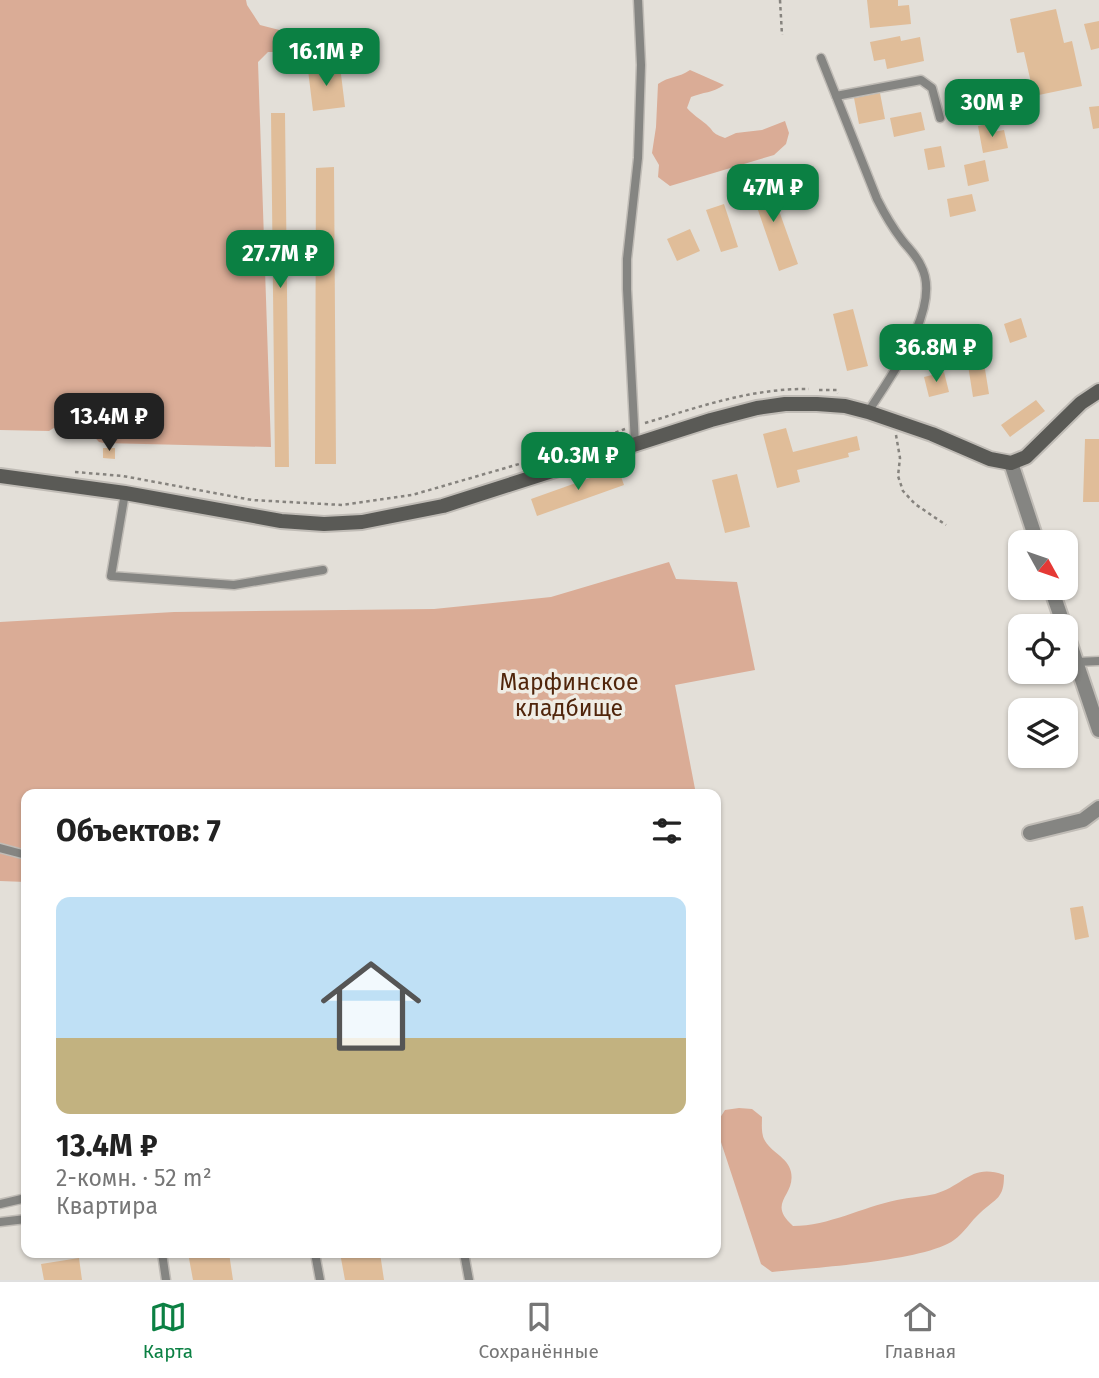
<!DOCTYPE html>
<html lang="ru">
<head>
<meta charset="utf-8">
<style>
	body { margin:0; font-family:"Fira Sans",sans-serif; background:#f6f6f6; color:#222; height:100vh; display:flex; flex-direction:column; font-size:26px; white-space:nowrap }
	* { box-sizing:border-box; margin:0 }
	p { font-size:23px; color:#767676 }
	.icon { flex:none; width:38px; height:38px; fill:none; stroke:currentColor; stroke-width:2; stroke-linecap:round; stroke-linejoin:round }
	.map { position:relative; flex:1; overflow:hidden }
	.details { position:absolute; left:21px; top:789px; width:700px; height:469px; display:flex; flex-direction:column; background:#fff; border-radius:14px; box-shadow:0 2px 5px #0004 }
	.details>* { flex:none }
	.needle { width:46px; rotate:130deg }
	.tools { position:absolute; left:1008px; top:530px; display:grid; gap:14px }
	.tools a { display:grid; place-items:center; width:70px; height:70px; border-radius:14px; background:#fff; box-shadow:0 2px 5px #0004; font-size:35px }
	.price { position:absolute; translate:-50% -60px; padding:0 16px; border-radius:14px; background:#0b8043; color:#fff; font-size:23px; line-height:46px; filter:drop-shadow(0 2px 4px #0008) }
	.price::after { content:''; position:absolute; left:50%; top:42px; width:21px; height:16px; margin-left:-10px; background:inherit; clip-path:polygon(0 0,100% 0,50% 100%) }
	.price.selected { background:#222; color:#fff }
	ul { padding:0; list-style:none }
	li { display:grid; align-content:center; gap:14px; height:371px; padding:0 35px }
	li span { display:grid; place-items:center; height:217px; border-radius:14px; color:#555 }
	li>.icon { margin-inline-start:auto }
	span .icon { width:126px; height:126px; fill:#fffc; stroke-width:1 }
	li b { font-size:30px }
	h2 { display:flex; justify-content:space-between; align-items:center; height:84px; padding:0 35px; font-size:30px }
	.menu { display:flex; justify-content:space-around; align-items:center; height:98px; border-top:2px solid #e0e0e0; background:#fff; font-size:19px; color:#767676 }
	.menu a { display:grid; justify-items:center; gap:4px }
	.menu .selected { color:#0b8043 }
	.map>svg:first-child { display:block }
	.green { fill:#daac96 }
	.building { fill:#e0bd99 }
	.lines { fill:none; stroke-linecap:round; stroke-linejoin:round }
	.lane-casing { stroke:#c0bcb6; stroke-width:11 }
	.street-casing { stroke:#c0bcb6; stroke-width:18 }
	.secondary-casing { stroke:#c0bcb6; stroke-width:18 }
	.path { stroke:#86837e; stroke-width:2.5; stroke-dasharray:3.5 3.5; stroke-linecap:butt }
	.lane { stroke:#858582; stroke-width:8 }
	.street { stroke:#858582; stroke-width:14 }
	.secondary { stroke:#5a5a56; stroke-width:14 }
	.labels { text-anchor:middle; stroke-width:7; stroke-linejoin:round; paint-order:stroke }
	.park-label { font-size:23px; fill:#50250b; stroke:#f0ede5 }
</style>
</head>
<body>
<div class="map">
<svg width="1099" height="1280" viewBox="0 0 1099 1280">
	<rect width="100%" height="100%" fill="#e3dfd8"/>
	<!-- green -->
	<path class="green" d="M0,0H246L247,5L260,25L291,33L300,42V48L281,52H268L258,62L271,447L104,443L99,442L86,428L60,424L49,431L0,430Z
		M690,70L724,85C713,93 703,92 691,97L687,108C693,115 699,118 706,124C715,132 711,133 725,138L736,133L762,130L785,121L789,133L786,144L774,155L670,186L658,177L659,165L652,153L656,127L658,84C669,76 679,78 690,70Z
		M669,562L676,579L737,582L755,670L675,685L696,794H26V882L0,881V622L174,612L434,609L551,597Z
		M739,1108L752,1109L762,1117C762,1124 761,1132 764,1139C770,1152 788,1157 791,1172C796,1196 766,1202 793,1226C829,1226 862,1207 897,1200C910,1197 923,1197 935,1194C964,1186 971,1163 1004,1175C1004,1199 996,1198 980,1213C971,1221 964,1233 954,1240C926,1261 811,1268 772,1272L761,1264L718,1133V1121L725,1110Z"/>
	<!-- building -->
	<path class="building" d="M867,0H898V6L909,5L911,24L870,28Z
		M1056,9L1064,43L1072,41L1082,86L1034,96L1024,52L1017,53L1010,19Z
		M1099,21V48L1091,50L1084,24Z
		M900,36L901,41L920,37L924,61L887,69L885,59L874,61L870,42Z
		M340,66L345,107L313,111L308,70Z
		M880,93L885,119L859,124L854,98Z
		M976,97L979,112L961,116L958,101Z
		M1099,106V128L1093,129L1089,107Z
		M921,112L925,130L894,137L890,118Z
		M271,113H285L289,467H275Z
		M992,123L993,132L1004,130L1008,148L983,153L978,126Z
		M941,146L945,167L928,170L924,149Z
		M985,160L989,181L968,186L964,165Z
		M334,167L336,464H315L316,168Z
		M767,177L798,264L779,271L749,184Z
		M972,194L976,211L950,217L947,199Z
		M724,204L738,247L721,252L706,210Z
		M690,229L700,251L677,261L667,239Z
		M853,309L868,366L847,371L833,314Z
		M1021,318L1027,337L1010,343L1004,324Z
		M984,363L989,394L973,397L968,365Z
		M944,372L949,392L929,397L924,377Z
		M1036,400L1045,411L1010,437L1001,425Z
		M786,428L793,452L857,436L860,450L848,453L849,457L797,470L800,482L777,488L763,434Z
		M1085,439H1099V502H1083Z
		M103,448H115V459L103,458Z
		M618,468L624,485L537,516L531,499Z
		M737,474L750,527L725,533L712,480Z
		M1083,906L1089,937L1075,940L1070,908Z
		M188,1253H229L233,1280H193Z
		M340,1253H380L384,1280H345Z
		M79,1258L82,1280H44L41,1264Z"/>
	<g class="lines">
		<!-- lane casing -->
		<g class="lane-casing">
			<path id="lane" d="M821,58L877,199C884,213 892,227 902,240C908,248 917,256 921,266C943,307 890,377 868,412
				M836,96L921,80L932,88L940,118
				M635,444L627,289V259L638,158L641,65L638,0
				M125,493L111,576L234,585L323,570
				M1076,662L1099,661
				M0,848L26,855
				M0,1204L26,1198
				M0,1222L26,1219
				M162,1253L166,1280
				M315,1253L320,1280
				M464,1253L469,1280"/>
		</g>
		<!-- street casing -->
		<g class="street-casing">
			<path id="street" d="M1011,463L1037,542
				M1051,588L1064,626
				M1066,632L1099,730
				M1030,833L1083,820L1099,808"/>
		</g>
		<!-- secondary casing -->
		<g class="secondary-casing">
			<path id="secondary" d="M0,476L125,493L281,521L324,524L362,522L443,506L711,420L757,408L785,404H817L845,406L868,412L932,434L990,459L1011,463L1026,457L1081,403L1099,391"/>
		</g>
		<!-- path -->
		<path class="path" d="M780,0L782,35
			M819,390H837L838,393
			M645,423C699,407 752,388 809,389
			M896,435L900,458L898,476L903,491L915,504L946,525
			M75,472L123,476L252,500L342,505L412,495L578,447L625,429"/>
		<!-- lane -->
		<use href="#lane" class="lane"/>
		<!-- street -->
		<use href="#street" class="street"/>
		<!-- secondary -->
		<use href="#secondary" class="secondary"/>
	</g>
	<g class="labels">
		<!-- park labels -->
		<g class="park-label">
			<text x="569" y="690">Марфинское<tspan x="569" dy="26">кладбище</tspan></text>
		</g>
	</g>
</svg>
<div class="tools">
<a><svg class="needle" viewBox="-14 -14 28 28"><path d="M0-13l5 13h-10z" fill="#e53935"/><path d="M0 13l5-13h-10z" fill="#767676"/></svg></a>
<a><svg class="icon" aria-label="locate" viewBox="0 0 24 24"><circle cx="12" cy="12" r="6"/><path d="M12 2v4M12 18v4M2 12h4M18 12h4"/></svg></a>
<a><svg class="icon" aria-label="layers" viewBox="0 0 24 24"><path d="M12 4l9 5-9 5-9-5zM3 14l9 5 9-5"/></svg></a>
</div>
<b class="price" style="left:326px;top:88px">16.1M ₽</b>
<b class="price" style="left:992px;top:139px">30M ₽</b>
<b class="price" style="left:773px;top:224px">47M ₽</b>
<b class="price" style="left:280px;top:290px">27.7M ₽</b>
<b class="price" style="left:936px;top:384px">36.8M ₽</b>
<b class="price selected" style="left:109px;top:453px">13.4M ₽</b>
<b class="price" style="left:578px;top:492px">40.3M ₽</b>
<section class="details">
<h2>Объектов: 7<svg class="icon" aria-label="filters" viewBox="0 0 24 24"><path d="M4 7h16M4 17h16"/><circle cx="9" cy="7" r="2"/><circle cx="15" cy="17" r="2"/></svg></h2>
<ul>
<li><span style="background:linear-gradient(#bfe0f5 65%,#c2b280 0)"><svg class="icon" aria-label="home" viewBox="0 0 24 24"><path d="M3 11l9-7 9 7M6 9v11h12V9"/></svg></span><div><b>13.4M ₽</b><p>2-комн. · 52 m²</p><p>Квартира</p></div></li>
</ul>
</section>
</div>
<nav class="menu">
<a class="selected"><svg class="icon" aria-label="map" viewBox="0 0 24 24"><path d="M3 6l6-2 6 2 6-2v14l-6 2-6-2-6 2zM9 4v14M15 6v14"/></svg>Карта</a>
<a><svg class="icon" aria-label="saved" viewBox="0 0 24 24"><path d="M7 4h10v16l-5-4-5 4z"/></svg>Сохранённые</a>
<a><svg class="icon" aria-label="home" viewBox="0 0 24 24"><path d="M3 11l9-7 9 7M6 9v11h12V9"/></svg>Главная</a>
</nav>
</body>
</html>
